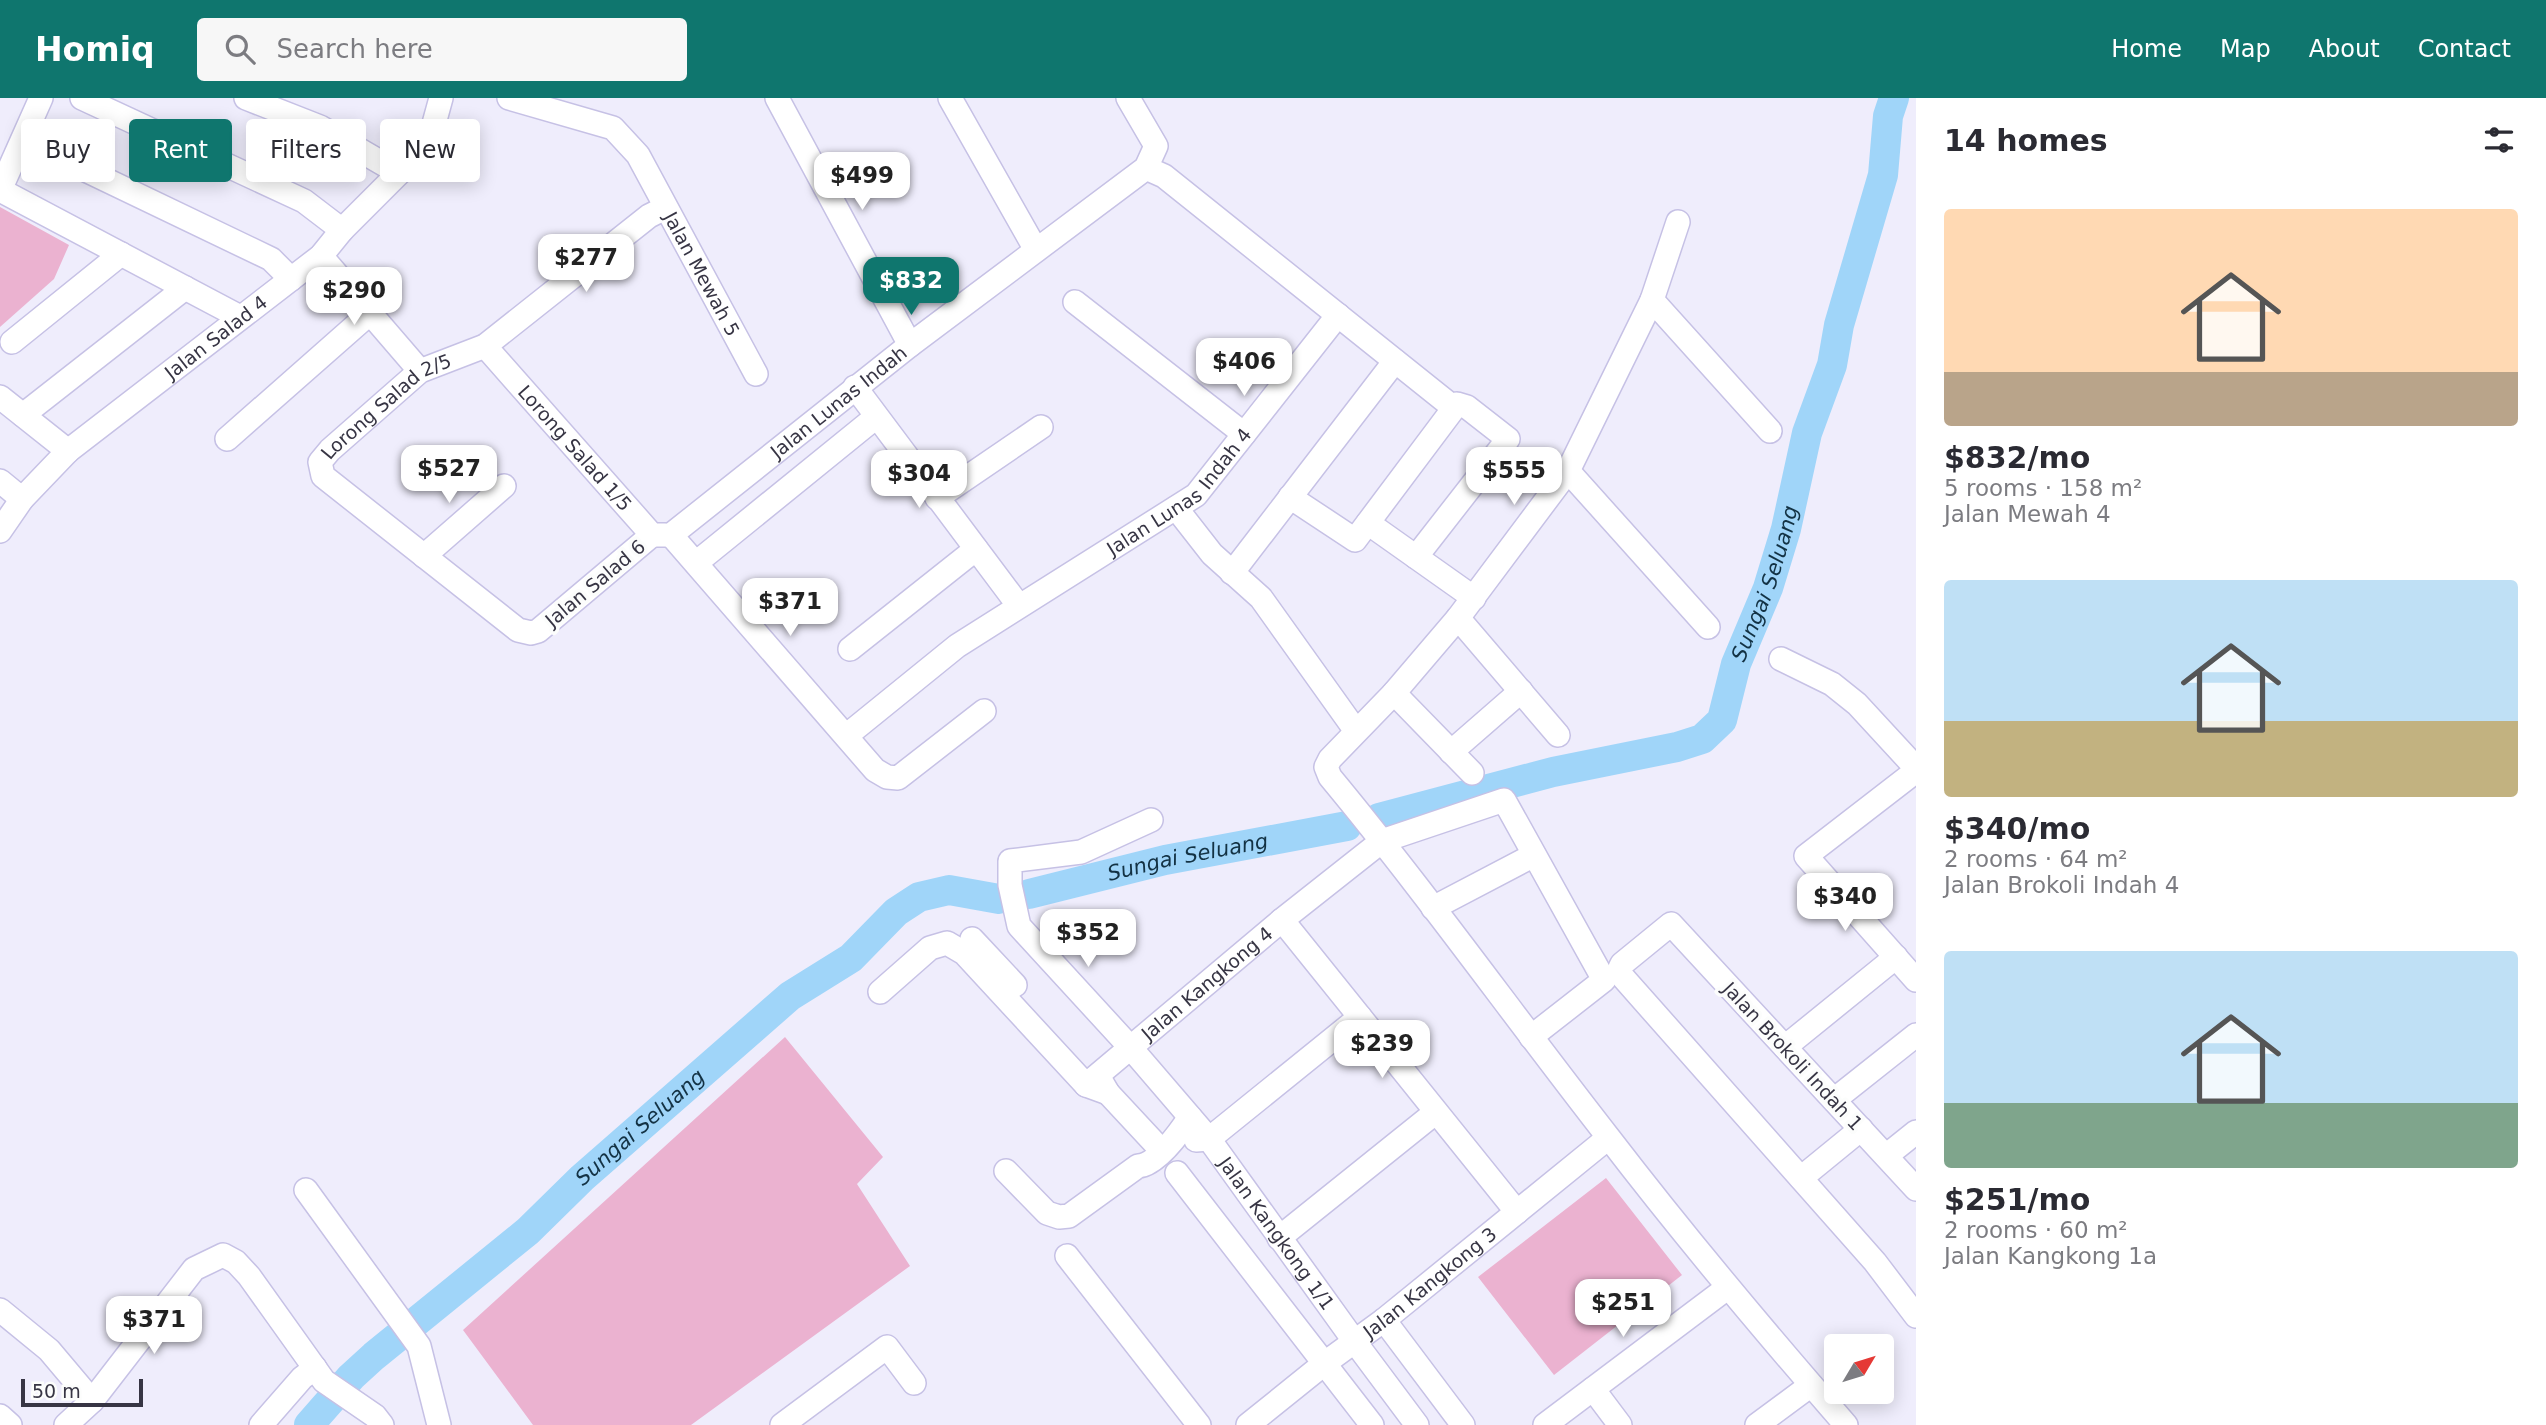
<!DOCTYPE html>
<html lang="en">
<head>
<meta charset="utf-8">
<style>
	body { margin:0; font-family:"DejaVu Sans",sans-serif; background:#f7f7f7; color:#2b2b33; height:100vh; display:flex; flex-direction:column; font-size:26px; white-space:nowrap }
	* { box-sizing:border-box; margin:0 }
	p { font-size:23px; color:#7c7c81 }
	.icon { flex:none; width:38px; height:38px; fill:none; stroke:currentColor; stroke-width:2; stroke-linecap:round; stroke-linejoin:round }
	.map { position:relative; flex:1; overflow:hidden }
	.drawer { display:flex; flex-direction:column; background:#fff; width:630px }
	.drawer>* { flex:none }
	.hud { position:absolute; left:21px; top:21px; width:665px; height:63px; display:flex; gap:14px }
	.needle { width:46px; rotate:52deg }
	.fabs { position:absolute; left:1824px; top:1236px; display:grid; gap:14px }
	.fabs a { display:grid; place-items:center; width:70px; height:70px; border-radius:7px; background:#fff; box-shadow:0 4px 18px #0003; font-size:35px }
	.scale { position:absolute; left:21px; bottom:18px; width:122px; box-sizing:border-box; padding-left:7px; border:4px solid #373544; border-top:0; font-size:19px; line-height:24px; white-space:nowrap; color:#373544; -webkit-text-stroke:5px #fcfdfc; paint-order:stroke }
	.price { position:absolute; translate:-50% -60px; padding:0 16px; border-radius:14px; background:#fff; color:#222; font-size:23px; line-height:46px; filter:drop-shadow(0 2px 4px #0008) }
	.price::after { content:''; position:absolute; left:50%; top:42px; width:21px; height:16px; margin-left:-10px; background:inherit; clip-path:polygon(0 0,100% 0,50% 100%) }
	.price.on { background:#0f766e; color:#fff }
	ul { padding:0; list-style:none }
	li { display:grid; align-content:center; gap:14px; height:371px; padding:0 28px }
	li span { display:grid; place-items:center; height:217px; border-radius:7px; color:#555 }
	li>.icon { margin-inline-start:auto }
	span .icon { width:126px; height:126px; fill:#fffc; stroke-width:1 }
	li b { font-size:30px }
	h2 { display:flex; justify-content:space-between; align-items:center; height:84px; padding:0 28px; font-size:30px }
	.chip { padding:0 24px; border-radius:7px; background:#fff; box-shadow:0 4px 18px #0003; font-size:24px; line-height:63px }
	.chip.on { background:#0f766e; color:#fff }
	header { display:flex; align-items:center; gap:42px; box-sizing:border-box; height:98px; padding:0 35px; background:#0f766e; color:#fff }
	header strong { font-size:33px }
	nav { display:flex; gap:38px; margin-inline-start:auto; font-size:24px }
	.search { width:490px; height:63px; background:#f7f7f7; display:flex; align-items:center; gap:18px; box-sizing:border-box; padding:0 24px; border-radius:7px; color:#7c7c81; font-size:26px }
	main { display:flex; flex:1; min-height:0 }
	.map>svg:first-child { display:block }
	.green { fill:#ebb2d0 }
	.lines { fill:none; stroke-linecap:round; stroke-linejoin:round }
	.river { stroke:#a0d5f9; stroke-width:30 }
	.minor-casing { stroke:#c6c1e5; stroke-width:26 }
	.minor { stroke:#fff; stroke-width:23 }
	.labels { text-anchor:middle; stroke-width:7; stroke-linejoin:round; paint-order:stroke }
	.street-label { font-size:19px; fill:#373544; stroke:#fcfdfc }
	.water-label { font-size:21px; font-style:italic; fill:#133244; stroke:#fcfdfc }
</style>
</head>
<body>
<header>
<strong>Homiq</strong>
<div class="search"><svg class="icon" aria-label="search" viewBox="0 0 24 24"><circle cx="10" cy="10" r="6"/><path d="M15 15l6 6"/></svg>Search here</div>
<nav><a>Home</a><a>Map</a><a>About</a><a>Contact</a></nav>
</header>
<main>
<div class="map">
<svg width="1916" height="1327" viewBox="0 0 1916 1327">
	<rect width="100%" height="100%" fill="#efedfc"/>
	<!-- green -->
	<path class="green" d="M0,109L69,147L54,181L0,229Z
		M785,939L883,1059L857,1086L910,1168L691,1327H533L463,1232Z
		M1606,1080L1682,1177L1554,1277L1478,1179Z"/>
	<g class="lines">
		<!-- river -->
		<g class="river">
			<path id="s1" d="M1379,720L1553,674L1677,649L1702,641L1722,622L1736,566L1768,490L1786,431L1807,335L1832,267L1839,227L1883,77L1888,18L1894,0"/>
			<path id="s2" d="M1029,796L1165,762L1347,728"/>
			<path id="s3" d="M309,1327L351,1279L374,1258L528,1133L582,1080L790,898L851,860L896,814L919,799L949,792L999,801"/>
		</g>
		<!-- minor casing -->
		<g class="minor-casing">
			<g id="minor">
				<path d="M41,0L0,92L240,219"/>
				<path d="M82,0L304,103L342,132"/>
				<path d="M246,0L320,29L399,75"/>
				<path id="s4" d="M509,0L613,30L638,57L756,276"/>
				<path d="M777,0L910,247"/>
				<path d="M950,0L1036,152"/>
				<path d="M23,42L271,161L291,181"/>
				<path d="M1146,70L1164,78L1454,310"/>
				<path d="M1678,124L1652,202L1568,373L1458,520L1394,595L1330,661L1326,669L1330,679C1427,796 1515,920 1609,1040C1685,1139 1764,1233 1846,1327"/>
				<path d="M321,158L420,273"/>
				<path d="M1652,202L1770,333"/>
				<path d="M1075,204L1244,336"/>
				<path d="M12,244L121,156"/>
				<path id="s5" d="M485,248L652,437H665"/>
				<path d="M855,289L1019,508"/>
				<path d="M0,299L68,353"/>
				<path d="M23,317L185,190"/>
				<path d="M227,341L370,215"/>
				<path d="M1568,373L1708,529"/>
				<path d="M0,383L22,401"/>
				<path d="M1290,399L1355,442L1457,306L1467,309L1508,341L1416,459"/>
				<path d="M937,400L1041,329"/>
				<path d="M1176,410L1212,456L1261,500L1356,633"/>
				<path d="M1368,425L1474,500"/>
				<path id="s6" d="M0,433L22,401L68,353L321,158L342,132L422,52L432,33L441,0"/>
				<path id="s7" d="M652,437L538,533L531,535L518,532L323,378L320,364L330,352L420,273L485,248L649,118L665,110"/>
				<path id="s8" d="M671,437L910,247L1146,70L1156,48L1128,0"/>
				<path d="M671,437L875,672L887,679L898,680L984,613"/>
				<path d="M424,458L504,388"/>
				<path d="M696,465L876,319"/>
				<path d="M1232,475L1395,263"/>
				<path d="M1458,520L1558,637"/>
				<path d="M850,551L976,451"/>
				<path d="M1781,561L1832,586L1857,606L1916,670"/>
				<path d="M1394,595L1472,675"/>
				<path id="s9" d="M846,638L957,548L1196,397L1338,217"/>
				<path d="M1451,654L1521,593"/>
				<path d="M1916,673L1806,758L1916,882"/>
				<path id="s10" d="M1151,722L1081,754L1010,763V787L1019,828L1130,949L1209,1041L1355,1244L1417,1327"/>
				<path d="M1433,810L1534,757"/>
				<path d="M1282,822L1517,1114"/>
				<path d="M972,841L1015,887"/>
				<path d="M880,894L930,850L947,845L964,855L1086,987L1108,995"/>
				<path d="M1785,949L1896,859"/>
				<path d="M1101,983L1108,995L1162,1053"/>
				<path id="s11" d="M1086,987L1282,822L1382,743L1504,702L1604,882L1531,939"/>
				<path d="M1834,1002L1916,937"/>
				<path d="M1196,1042L1209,1041L1360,919"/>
				<path d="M1886,1058L1916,1034"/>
				<path d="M1006,1073L1047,1115L1059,1119L1069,1118L1138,1068C1157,1067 1180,1034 1190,1019"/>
				<path d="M1177,1075L1372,1327"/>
				<path d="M1801,1080L1861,1031"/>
				<path d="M1916,1091L1671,826L1622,866L1620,870L1621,877L1875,1164L1916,1218"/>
				<path d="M306,1092L419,1248L439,1327"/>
				<path d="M1279,1140L1436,1014"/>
				<path d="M1067,1158L1199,1327"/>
				<path d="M0,1212L49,1252L92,1303"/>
				<path d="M1384,1222L1463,1327"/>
				<path d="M1593,1291L1620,1327"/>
				<path d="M0,1318L10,1327"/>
				<path d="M66,1327L92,1303L194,1171L223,1157L236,1164L249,1178L324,1283L375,1318L382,1327"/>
				<path d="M261,1327L302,1280L315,1270"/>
				<path d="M782,1327L887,1249L914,1285"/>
				<path id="s12" d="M1248,1327L1325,1265L1384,1222L1608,1040"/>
				<path d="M1545,1327L1727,1190"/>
				<path d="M1757,1327L1811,1287"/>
			</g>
		</g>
		<!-- minor -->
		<use href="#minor" class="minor"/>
	</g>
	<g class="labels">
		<!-- street labels -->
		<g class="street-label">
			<text dy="7" stroke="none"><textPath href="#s4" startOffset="280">Jalan Mewah 5</textPath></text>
			<text dy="7" stroke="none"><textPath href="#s6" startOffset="292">Jalan Salad 4</textPath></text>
			<text dy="7" stroke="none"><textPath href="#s8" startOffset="214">Jalan Lunas Indah</textPath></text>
			<text dy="7" stroke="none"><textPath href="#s7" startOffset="520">Lorong Salad 2/5</textPath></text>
			<text dy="7" stroke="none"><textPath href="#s5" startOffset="136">Lorong Salad 1/5</textPath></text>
			<text dy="7" stroke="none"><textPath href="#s9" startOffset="415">Jalan Lunas Indah 4</textPath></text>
			<text transform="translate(595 485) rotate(-40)" y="7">Jalan Salad 6</text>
			<text dy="7" stroke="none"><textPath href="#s11" startOffset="158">Jalan Kangkong 4</textPath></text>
			<text transform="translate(1793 958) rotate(47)" y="7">Jalan Brokoli Indah 1</text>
			<text dy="7" stroke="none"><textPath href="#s10" startOffset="616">Jalan Kangkong 1/1</textPath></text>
			<text dy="7" stroke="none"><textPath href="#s12" startOffset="231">Jalan Kangkong 3</textPath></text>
		</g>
		<!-- water labels -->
		<g class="water-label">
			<text dy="7" stroke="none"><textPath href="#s1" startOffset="504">Sungai Seluang</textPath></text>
			<text dy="7" stroke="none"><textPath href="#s2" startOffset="163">Sungai Seluang</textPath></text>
			<text dy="7" stroke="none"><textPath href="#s3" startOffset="446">Sungai Seluang</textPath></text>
		</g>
	</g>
</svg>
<div class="fabs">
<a><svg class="needle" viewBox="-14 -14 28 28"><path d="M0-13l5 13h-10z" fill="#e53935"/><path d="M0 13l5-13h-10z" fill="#7c7c81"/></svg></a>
</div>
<div class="scale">50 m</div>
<b class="price" style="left:862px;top:114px">$499</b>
<b class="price" style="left:586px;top:196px">$277</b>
<b class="price on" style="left:911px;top:219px">$832</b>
<b class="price" style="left:354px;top:229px">$290</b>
<b class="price" style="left:1244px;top:300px">$406</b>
<b class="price" style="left:449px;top:407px">$527</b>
<b class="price" style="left:1514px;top:409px">$555</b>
<b class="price" style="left:919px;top:412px">$304</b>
<b class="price" style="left:790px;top:540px">$371</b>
<b class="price" style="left:1845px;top:835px">$340</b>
<b class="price" style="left:1088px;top:871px">$352</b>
<b class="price" style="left:1382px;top:982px">$239</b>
<b class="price" style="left:1623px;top:1241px">$251</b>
<b class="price" style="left:154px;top:1258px">$371</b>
<div class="hud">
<a class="chip">Buy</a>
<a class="chip on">Rent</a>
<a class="chip">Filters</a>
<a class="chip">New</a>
</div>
</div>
<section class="drawer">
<h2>14 homes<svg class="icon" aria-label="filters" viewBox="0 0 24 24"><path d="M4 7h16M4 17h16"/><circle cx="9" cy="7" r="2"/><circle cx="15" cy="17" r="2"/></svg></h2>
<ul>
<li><span style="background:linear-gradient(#ffd9b3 75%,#b9a48a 0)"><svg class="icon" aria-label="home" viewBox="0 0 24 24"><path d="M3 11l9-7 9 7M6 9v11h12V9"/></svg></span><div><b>$832/mo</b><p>5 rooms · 158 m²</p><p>Jalan Mewah 4</p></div></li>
<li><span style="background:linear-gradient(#bfe0f5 65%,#c2b280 0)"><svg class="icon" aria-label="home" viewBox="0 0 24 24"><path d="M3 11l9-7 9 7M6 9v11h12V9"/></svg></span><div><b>$340/mo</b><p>2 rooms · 64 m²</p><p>Jalan Brokoli Indah 4</p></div></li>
<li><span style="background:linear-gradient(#bfe0f5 70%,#7fa58c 0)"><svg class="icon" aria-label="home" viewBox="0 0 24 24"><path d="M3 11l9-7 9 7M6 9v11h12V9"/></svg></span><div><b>$251/mo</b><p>2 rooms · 60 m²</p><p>Jalan Kangkong 1a</p></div></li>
</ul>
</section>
</main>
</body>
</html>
